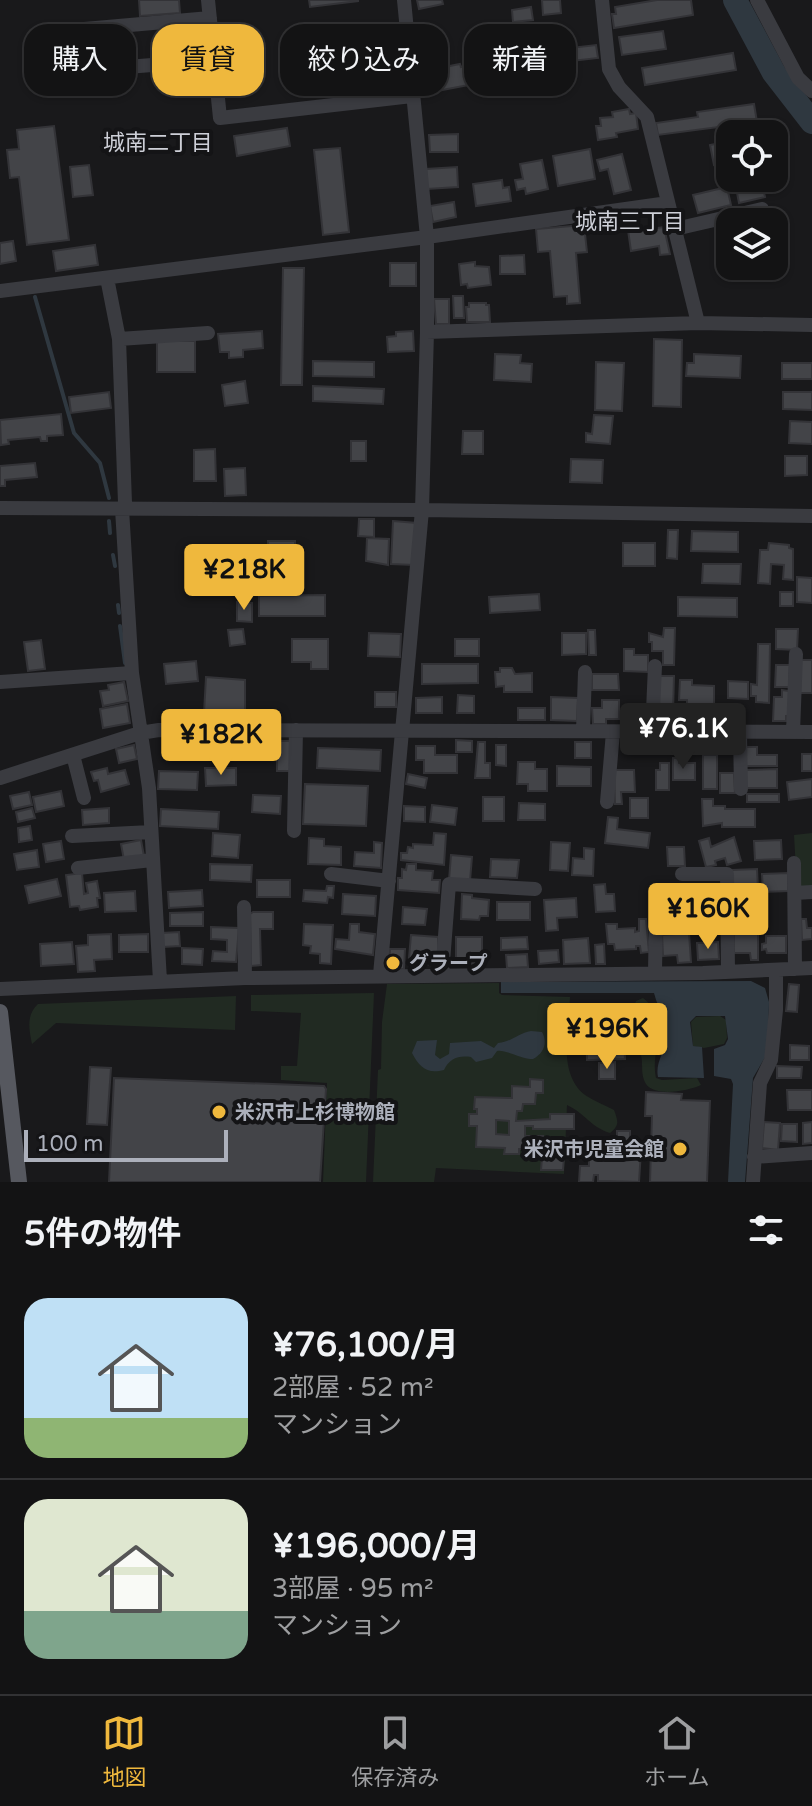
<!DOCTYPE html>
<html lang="ja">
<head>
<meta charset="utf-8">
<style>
	body { margin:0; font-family:"Varela Round","Noto Sans JP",sans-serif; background:#1c1c1d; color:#f1f3f6; height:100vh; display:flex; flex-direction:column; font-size:30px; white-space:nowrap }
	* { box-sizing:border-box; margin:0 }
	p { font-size:26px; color:#9d9ea0 }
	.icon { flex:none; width:44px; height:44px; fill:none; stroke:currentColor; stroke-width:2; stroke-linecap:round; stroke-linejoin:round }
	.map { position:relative; height:1182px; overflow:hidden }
	.drawer { display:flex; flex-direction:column; background:#131314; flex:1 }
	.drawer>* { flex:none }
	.top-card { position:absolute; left:24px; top:24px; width:764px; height:72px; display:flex; gap:16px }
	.controls { position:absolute; left:716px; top:120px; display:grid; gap:16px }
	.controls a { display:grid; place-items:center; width:72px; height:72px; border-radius:16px; background:#131314; box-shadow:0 2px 6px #0004,0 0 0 2px #323234; font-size:40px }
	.scale { position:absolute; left:24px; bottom:20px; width:204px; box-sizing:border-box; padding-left:8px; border:4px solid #acb0bb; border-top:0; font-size:22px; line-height:28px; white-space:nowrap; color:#acb0bb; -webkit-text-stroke:6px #141416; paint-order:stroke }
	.price { position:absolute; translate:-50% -68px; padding:0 18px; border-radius:8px; background:#efb83d; color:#111; font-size:26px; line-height:52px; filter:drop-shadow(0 2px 4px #0008) }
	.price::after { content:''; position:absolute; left:50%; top:48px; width:24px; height:18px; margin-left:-12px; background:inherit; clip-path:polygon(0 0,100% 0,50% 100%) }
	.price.active { background:#222; color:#fff }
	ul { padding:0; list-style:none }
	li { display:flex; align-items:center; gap:24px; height:200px; padding:0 24px }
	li+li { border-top:2px solid #323234 }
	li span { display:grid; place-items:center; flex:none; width:224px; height:160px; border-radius:24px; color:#555 }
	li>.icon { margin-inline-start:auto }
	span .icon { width:96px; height:96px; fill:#fffc; stroke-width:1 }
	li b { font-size:34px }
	h2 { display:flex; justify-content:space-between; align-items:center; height:96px; padding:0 24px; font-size:34px }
	.pill { padding:0 28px; border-radius:24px; background:#131314; box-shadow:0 2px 6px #0004,0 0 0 2px #323234; font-size:28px; line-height:72px }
	.pill.active { background:#efb83d; color:#111 }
	.tab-bar { display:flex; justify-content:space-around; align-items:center; height:112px; border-top:2px solid #323234; background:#131314; font-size:22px; color:#9d9ea0 }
	.tab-bar a { display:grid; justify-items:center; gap:4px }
	.tab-bar .active { color:#efb83d }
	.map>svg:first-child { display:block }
	.green { fill:#212a22 }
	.water { fill:#2f3840 }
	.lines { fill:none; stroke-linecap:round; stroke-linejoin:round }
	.stream { stroke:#2f3840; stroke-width:4 }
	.river { stroke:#2f3840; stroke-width:24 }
	.building { fill:#434448; stroke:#333337; stroke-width:2; fill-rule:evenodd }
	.minor { stroke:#3a3b40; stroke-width:14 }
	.major { stroke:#56585f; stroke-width:16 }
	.poi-dot { fill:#efb83d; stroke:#141416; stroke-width:3 }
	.labels { text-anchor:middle; stroke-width:8; stroke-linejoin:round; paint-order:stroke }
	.poi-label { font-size:20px; font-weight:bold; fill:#acb0bb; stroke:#141416; text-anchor:start }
	.neighbourhood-label { font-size:22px; fill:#cdcfd7; stroke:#141416 }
</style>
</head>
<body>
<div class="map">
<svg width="812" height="1182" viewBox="0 0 812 1182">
	<rect width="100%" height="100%" fill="#19191b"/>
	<!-- green -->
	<path class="green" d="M812,833V887L797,888L794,835Z
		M499,983V993L502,995L570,997C569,1028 557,1073 585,1095C594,1101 605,1105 614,1110C618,1121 620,1125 610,1133C589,1126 586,1114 567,1105L564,1174L436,1168L434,1182H373L378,1070L381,1069L382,1022L387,984Z
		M374,993L366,1182H323L327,1083L281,1080V1066H297L301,1013L251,1011V995Z
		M236,996L235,1030L56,1023L32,1044C29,1029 26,1015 38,1004Z
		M643,998C676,1024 649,1044 656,1078L662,1080L697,1078L701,1085C688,1091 650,1099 644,1080C641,1072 643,1063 641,1055C636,1034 627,1023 636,1001Z
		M720,1016L726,1020L727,1038L724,1044L704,1048L693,1046L691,1022L696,1017Z"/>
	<!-- water -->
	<path class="water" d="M751,981L765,988L769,1002L768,1052L753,1078L745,1182H728L733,1084L731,1079L714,1076V1049L725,1045L728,1039L725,1016H696L690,1022L693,1046L702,1047L704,1078L658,1077C655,1062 665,1053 666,1038C667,1020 658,1009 654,993H501V982Z
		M531,1031L542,1032C548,1043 544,1053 533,1059C521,1059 505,1049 497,1051L492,1058L476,1062L471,1057C458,1055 449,1059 444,1070C427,1074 420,1068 412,1053L417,1041L437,1040L435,1055L440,1059L449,1054L450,1043L481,1041L494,1048L498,1043C512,1042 518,1033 531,1031Z"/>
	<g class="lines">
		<!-- stream -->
		<path class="stream" d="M35,297L74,433L100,463L109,498
			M109,521L110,533
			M113,555L115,566
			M118,605L119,613
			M120,626L125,663"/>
		<!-- river -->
		<path class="river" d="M735,0L774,73L812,122"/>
	</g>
	<!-- building -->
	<path class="building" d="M139,0H179L180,13L140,16Z
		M309,0H358V1L310,7Z
		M417,0H442L443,4L419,9Z
		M542,0H560L561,13L543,15Z
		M657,0H691L693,15L614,28L612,14H616L615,7Z
		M531,7L533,20L513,22L512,10Z
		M663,31L666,49L622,55L619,37Z
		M596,45L598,58L546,64L544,51Z
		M347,53L353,83L321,89L320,82L316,83L312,60Z
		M733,53L736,70L645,85L642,68Z
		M488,54L494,65L505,62L504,58L515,56L518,70L512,71L513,74L478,81L473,57Z
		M460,64L461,67L470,65L474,84L437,91L434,69Z
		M754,104L757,122L658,135L656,123L698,117L697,112Z
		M629,109L630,114L636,113L638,129L616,133L617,137L598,140L596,126H601L600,118L613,117L612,112Z
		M54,126L69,240L27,245L19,177L10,178L7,150L19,149L17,130Z
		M287,128L290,146L237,156L234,136Z
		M458,134V152H430L429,135Z
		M730,141V162L714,165L710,145Z
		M340,148L349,232L323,235L314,150Z
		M590,149L595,179L558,186L553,156Z
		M622,154L631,190L614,194L608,169L600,171L597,160Z
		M542,160L548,189L526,194L525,188L517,190L515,180L523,179L520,164Z
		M89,165L93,195L73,197L70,167Z
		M457,167L458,187L427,189L426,169Z
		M734,178H761L765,197L739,203Z
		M502,180L503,188L509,187L511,201L476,206L473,184Z
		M727,187L731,205L698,213L693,195Z
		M454,202L456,217L433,222L430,206Z
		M584,225L587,252L576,253L580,303L567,304V296L554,297L550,251L538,252L536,229Z
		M649,227L650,229L664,227L670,254L660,255L659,246L631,251L628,230Z
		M13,241L16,261L0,264V243Z
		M95,245L98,265L56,271L53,251Z
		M524,255L525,274H500V256Z
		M475,262V266L489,267L491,285L468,288L467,284L461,285L459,264Z
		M390,263H416V286H390Z
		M283,268H304L302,385H281Z
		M453,296H463L464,318H454Z
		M434,299H449V324H436Z
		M469,303H486V305H489L490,322H467L466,307H469Z
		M262,331L263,348L243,350V357L229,358V352H220L218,334Z
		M413,331L414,351L388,352L387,337L396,336V332Z
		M654,339L682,340L681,407L653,406Z
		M157,341H195V372H157Z
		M495,354L521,355L520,363L532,364L531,382L494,380Z
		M694,354L741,356L740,378L686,376L687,363H694Z
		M313,361L374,362V377L313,376Z
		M596,362L624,363L622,411L595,410Z
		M782,363H812V379H782Z
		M245,381L248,403L225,406L222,385Z
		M313,386L384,389L383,404L313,401Z
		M109,392L111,408L71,413L69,397Z
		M783,392H812V410L783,409Z
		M61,414L63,435L47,436V441H41L40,437L8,440L9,444L1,445L0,420Z
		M594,415L613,416L610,444L586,442V433L592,434Z
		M790,421L812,422V444L789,443Z
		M463,431H483V454H462Z
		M351,441H366V461H351Z
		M215,449L216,481H194V450Z
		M785,456H807V475L785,476Z
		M571,459L603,460L602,483L570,482Z
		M35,463L37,477L5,480V486H0V466Z
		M245,468L246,495L225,496L224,469Z
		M359,519H374V537L358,536Z
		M393,521L417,523L414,565L391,564Z
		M668,530H678L677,559L667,558Z
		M692,531L738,532V552L691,551Z
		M367,538L389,539L388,565L366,561Z
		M268,541H295V561L268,562Z
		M623,543H655V566H623Z
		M769,543L789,545V548L793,549V580L783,579L784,565L771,564L770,584L758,583L760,550H768Z
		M241,546L256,547L255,577L240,576Z
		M703,564H741L740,584L702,583Z
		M797,577L812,578V603L797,602Z
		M780,592H793V606H780Z
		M539,594L540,610L490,613L489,597Z
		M325,595V616H259V596Z
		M678,597L737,598V617L678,616Z
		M237,602L252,603V622L237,621Z
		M664,628H675L674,665H663V651H652V642H649V633L663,637Z
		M243,629L245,644L230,646L228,630Z
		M776,629H798L797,650L776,649Z
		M588,630H595L596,655H589Z
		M369,633L401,634L400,657L368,656Z
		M562,633H586V654L562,655Z
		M292,639H328V669H311V662H292Z
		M455,639H479V656H455Z
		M41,640L45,669L28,671L24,642Z
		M758,644H770L769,703L756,702V696H751V684L757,685Z
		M624,649H634V655H648V672L624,671Z
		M801,660H812V693H800Z
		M196,661L198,681L166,684L164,664Z
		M422,664H478V683L422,684Z
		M776,665H790L789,687H775Z
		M500,668H512L515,674L532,673V692H504V686L496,687L495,672H500Z
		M592,674H618L619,690H592Z
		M659,676H674L673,713L658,712Z
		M206,677L245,680V717H222V713H204Z
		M680,680H692V685L714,686V704H687V700H679Z
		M728,681L748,682V699L728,698Z
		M124,682L128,701L103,706L100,691L109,690L108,685Z
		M782,690L789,691V716H786V721H773L774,697H782Z
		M375,692H396V707H375Z
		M458,695L474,696V713H457Z
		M442,697V713H416V698Z
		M551,697L578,698L577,721L551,720Z
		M602,700H619V719H606V724H593L592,708H602Z
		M127,704L130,723L103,728L100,709Z
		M518,708H545V720H518Z
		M456,740L472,741V752H456Z
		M650,740V754H632V741Z
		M277,741H291V771H277Z
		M478,742H485V763H490V778H475Z
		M575,742H591V758H575Z
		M134,745L137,759L119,763L116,749Z
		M496,745H506V766L496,765Z
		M416,746H435V755H457V773H424V760H416Z
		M746,747H757V755H777V766H746Z
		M318,748L381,750L380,771L317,768Z
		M802,754H812V771H802Z
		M703,755H717V789H703Z
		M673,758H679V763H695V780H673Z
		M518,762H535V769H547V791H528V784H517Z
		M660,763H669V790H656V770H660Z
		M557,766L591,767V786H557Z
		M107,768L108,774L125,770L129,784L101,792L98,780L94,781L91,772Z
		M205,768H236V785L206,786Z
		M777,769V788H746V770Z
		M614,770H634L635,792H621L622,804H615Z
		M159,771L198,772L197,790L158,789Z
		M720,773H734L735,793H720Z
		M408,774L427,778L425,788L406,784Z
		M812,779V797L789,800L787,782Z
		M305,784L368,786L366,826L303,824Z
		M61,791L64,806L36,812L33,797Z
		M29,792L32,805L13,809L10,796Z
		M747,794H779V802H747Z
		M253,795L281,796L280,814L252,812Z
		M483,797H504V821H483Z
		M630,798H648V818H630Z
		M702,799H713V806H725V809H755V827H722V823L703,826Z
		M519,803L545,804V820H518Z
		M432,805L457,808L455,825L430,822Z
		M404,806L425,807V822L404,821Z
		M32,808L35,818L18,822L16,812Z
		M109,808V823L83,825L82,810Z
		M161,809L219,812L218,829L160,826Z
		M608,817L618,818L617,829L650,833L648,848L605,843Z
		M30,826L32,840L19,842L18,828Z
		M213,833L240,835L238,858L212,856Z
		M434,833L446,834L444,865L401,860V853H407L408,847L413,848V844L433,845Z
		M734,837L741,861L727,865L725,858L715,861L716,865L706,867L699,841L709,838L711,847Z
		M309,838L324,839V846L341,847V865L308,864Z
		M141,840L144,856L124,860L121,844Z
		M781,840L782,859L755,860L754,841Z
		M61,841L64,859L46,862L43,844Z
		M374,842L382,843L381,868L354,866L355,852L374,853Z
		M551,842L570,843L568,871L550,870Z
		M667,847H684L685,866H668Z
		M584,848L594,849L593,876L572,875L573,858L584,859Z
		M37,850L39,867L17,870L14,854Z
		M451,855L472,857L470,881L449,880Z
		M491,859L519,860L517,878L490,877Z
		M210,864L252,865L251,882L210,880Z
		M407,864H416V870L433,871L432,880H440L439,893L398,890V878H402V869L406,870Z
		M757,869L758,889H732V870Z
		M82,873L84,894L88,893L86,883L97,881L100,898H97L98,907L80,910L79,906L70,907L66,875Z
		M788,873V891L763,892L762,874Z
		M57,879L61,896L29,903L25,886Z
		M257,880H290V897H257Z
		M605,884L606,894H614L615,911L596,912L594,885Z
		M327,886H334L333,898L328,897L327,903L303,901L304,890L326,891Z
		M684,889L685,910L661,912L659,890Z
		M202,890L203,906L169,908L168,892Z
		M135,891L136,911L105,912L104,893Z
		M343,894L376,896L375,916L342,914Z
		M462,894L472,895V898L489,900L488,916H480L479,920L461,919Z
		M720,897V905L717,906V915L694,917L693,899Z
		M576,898L577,917L557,918L558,930L546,931L544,900Z
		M497,902H530V920H497Z
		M735,906H757L758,925L736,926Z
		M403,907L427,909L425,925L402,924Z
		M203,912V926H170V913Z
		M253,912H273V929H260L261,965L251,966L250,914Z
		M639,919H646L649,952L641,953L640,946H636V949L615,950L614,944H608L606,924H617V929L635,928V932L639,931Z
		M801,919H806L807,928H812V939L802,940Z
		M304,924L333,925L331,964L320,963V954L310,953L311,946L303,945Z
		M350,924H359V932L375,934L373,955L335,949L336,939L349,940Z
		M211,927L239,928L236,962L212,961L213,951L227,952V940L211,939Z
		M750,929H758V960H751L750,953H734V934H750Z
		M179,932L180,946L163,947L162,933Z
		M689,933L691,962L678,963L677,955L663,956L662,935Z
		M111,934L112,959L94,960L95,971L78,972L76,946L88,945V935Z
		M148,934V952H119V935Z
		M411,935L438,937L439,966L425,964V960L409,958Z
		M766,936H786V953H767L766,949L762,950V944L766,943Z
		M456,937H482V964H471L470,960L456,961Z
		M527,937L528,949L501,950V938Z
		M588,938L590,963L564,964L563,940Z
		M72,942L74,964L41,966L40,944Z
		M718,942L719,959L698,960L697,943Z
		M604,944L605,964H596L595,945Z
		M182,948L203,949L202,965L182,964Z
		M390,949H405L404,969H389Z
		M558,950L559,962L539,964L538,951Z
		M527,954L528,967L507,968L506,955Z
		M789,984L799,985L797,1012L786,1011Z
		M623,1012L625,1059L587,1060L586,1013Z
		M790,1045L809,1046V1060H790Z
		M615,1062V1079H599V1063Z
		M777,1066L802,1067L801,1078H777Z
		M90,1067L111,1068L107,1125L87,1124Z
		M114,1078L324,1086L326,1089L320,1182H109Z
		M530,1079L543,1080V1093H536L535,1104H523L522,1111H517L516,1121L550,1119V1114H574V1129H533V1126H525V1136H543L542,1150L529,1149L528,1155H523L524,1149H519V1154H504L505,1148L476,1147L477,1126H469V1114H477V1109H474L475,1097L512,1098V1086L530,1087ZM496,1120L509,1121V1135L496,1134Z
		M787,1090H812V1110H788Z
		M646,1092L682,1094L681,1100L710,1101L707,1182H650L652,1116H645Z
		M764,1122L780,1123L778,1150L762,1148Z
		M812,1122V1143L803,1144V1123Z
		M782,1124H797V1142L781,1141Z
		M617,1131H630V1144H617Z
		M616,1149L641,1151L639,1182L598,1181V1175H594L593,1182H579L580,1166H589V1159L616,1158Z
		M542,1157H564L563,1170H541Z"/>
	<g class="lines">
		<!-- minor -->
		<path class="minor" d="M208,0L220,118L412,96
			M602,0L609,69L619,87L647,117L698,323
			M757,0L798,78L812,91
			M50,32L210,18
			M65,72L214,60
			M675,229L762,209
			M107,278L119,339L125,503L122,509L132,673L149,788L160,981
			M0,291L427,237L668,203
			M427,332L698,323L812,325
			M119,339L208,333
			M0,508L422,510L812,516
			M0,682L132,673
			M583,731L585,672
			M793,732L796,654
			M652,733L655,666
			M740,733L741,789
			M73,755L84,798
			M0,778L140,733L159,730L812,732
			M607,802L613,732
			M294,831L296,730
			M72,836L151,832
			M794,863L795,969
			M78,868L152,860
			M331,874L389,881
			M682,874H727L728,972
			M795,893L812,892
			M244,907L245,978
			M655,972L656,912
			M380,975L422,510L427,332V237L404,0
			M442,975L449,884L535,889
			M0,989L245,978L703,973L812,968
			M754,1157L812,1153
			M753,1182L760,1083L771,1060L776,1010V970"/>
		<!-- major -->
		<path class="major" d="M0,1012L19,1182"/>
	</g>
	<!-- markers -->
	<g class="poi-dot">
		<circle cx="393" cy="963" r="8"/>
		<circle cx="219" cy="1112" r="8"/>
		<circle cx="680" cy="1149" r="8"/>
	</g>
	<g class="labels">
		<!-- poi labels -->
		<g class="poi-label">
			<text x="409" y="970">グラープ</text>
			<text x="235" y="1119">米沢市上杉博物館</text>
			<text x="664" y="1156" text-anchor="end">米沢市児童会館</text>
		</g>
		<!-- neighbourhood labels -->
		<g class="neighbourhood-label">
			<text x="158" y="150">城南二丁目</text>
			<text x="630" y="229">城南三丁目</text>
		</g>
	</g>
</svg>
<div class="controls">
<a><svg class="icon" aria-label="locate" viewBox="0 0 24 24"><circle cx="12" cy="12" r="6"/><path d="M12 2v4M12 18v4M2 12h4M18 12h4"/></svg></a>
<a><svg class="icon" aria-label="layers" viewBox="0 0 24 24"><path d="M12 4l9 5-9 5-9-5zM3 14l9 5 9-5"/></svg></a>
</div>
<div class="scale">100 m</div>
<b class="price" style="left:244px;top:612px">¥218K</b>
<b class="price active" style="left:683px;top:771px">¥76.1K</b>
<b class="price" style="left:221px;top:777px">¥182K</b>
<b class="price" style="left:708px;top:951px">¥160K</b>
<b class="price" style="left:607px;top:1071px">¥196K</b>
<div class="top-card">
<a class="pill">購入</a>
<a class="pill active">賃貸</a>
<a class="pill">絞り込み</a>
<a class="pill">新着</a>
</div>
</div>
<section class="drawer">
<h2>5件の物件<svg class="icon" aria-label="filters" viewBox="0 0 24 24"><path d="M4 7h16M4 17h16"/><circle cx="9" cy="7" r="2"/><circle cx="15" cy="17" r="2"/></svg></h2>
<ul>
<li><span style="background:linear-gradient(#bfe0f5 75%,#8fb573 0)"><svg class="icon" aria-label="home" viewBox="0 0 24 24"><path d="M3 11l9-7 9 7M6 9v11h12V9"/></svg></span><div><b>¥76,100/月</b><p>2部屋 · 52 m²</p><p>マンション</p></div></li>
<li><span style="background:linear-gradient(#dfe7d0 70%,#7fa58c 0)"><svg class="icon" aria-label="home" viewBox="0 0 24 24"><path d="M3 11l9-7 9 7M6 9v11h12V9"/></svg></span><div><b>¥196,000/月</b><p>3部屋 · 95 m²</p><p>マンション</p></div></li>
</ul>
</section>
<nav class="tab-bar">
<a class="active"><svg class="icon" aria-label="map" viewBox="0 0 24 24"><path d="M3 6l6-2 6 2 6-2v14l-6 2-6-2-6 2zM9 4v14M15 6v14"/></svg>地図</a>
<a><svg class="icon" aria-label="saved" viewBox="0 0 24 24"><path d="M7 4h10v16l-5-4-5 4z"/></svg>保存済み</a>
<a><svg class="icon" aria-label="home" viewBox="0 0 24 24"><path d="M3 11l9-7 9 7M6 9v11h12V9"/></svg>ホーム</a>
</nav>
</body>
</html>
